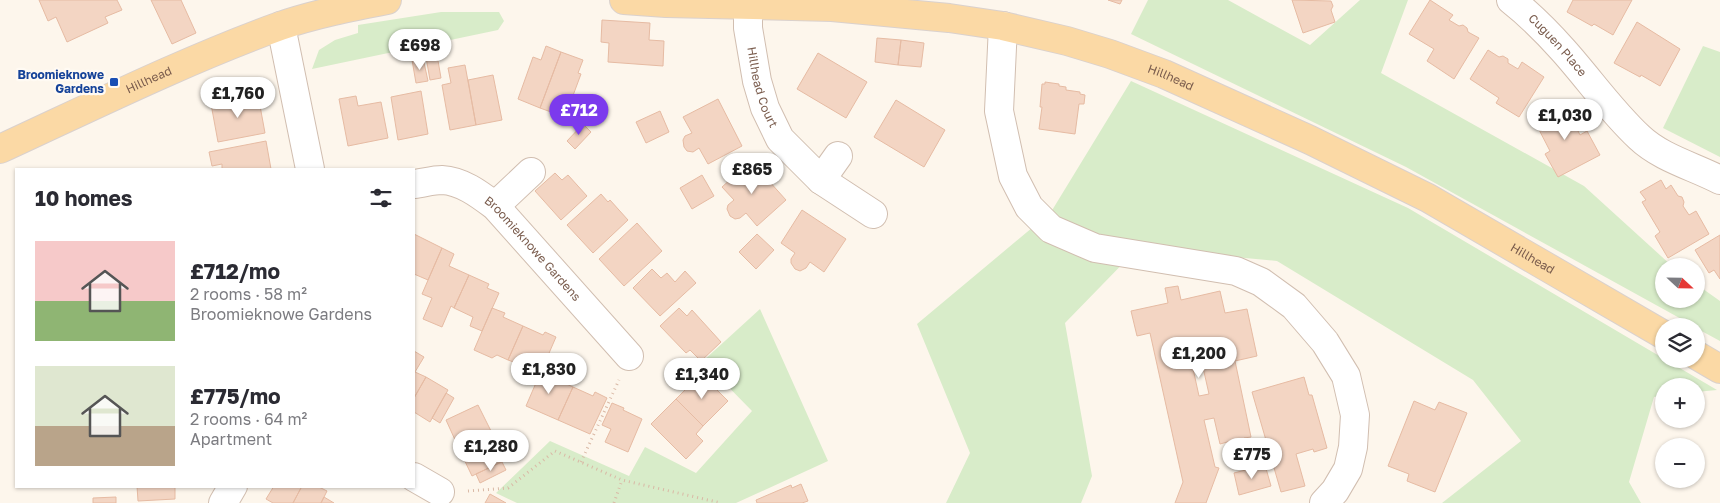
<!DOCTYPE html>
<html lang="en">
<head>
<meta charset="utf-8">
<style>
	body { margin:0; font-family:"Golos Text",sans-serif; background:#f2f2f3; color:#2b2b33; height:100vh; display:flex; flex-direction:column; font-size:19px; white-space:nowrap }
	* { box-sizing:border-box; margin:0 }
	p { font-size:16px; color:#7c7c81 }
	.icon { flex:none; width:28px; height:28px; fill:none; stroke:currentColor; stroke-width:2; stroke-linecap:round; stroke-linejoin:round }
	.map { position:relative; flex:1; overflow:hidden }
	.drawer { position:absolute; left:15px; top:168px; width:400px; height:320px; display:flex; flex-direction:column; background:#fff; border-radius:0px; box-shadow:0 1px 4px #0004 }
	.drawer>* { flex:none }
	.needle { width:32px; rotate:112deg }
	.tools { position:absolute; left:1655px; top:258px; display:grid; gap:10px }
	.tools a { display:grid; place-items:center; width:50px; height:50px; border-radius:50%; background:#fff; box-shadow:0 1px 4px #0004; font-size:25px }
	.price { position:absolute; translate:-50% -42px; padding:0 11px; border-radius:18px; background:#fff; color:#222; font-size:16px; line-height:32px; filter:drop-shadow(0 1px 2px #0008) }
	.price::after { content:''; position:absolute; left:50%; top:30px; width:15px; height:11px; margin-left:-8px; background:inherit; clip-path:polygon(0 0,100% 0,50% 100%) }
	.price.current { background:#7c3aed; color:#fff }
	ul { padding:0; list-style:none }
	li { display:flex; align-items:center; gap:15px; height:125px; padding:0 20px }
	li span { display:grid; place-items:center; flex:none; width:140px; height:100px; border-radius:0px; color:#555 }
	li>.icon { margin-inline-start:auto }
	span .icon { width:60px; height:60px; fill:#fffc; stroke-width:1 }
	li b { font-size:21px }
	h2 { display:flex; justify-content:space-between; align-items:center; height:60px; padding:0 20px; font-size:21px }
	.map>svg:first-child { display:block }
	.green { fill:#d8ecc9 }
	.building { fill:#f3d5c3; stroke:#e6bba3; fill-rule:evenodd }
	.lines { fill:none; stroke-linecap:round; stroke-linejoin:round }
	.minor-casing { stroke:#d1beb0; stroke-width:30 }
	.major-casing { stroke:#dad1cd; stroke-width:30 }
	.path { stroke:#d9b8a5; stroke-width:3; stroke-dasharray:1 4; stroke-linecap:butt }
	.minor { stroke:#fff; stroke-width:28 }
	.major { stroke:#fbd9a5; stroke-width:28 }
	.transit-dot { fill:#1a4fb4; stroke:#fffaf3; stroke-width:2 }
	.labels { text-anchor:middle; stroke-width:4.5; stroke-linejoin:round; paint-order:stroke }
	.street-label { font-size:12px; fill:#7a5c4d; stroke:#fffaf3 }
	.transit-label { font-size:12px; font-weight:bold; fill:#164399; stroke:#fffaf3; text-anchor:end }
</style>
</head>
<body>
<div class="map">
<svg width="1720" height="503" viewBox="0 0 1720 503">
	<rect width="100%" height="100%" fill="#fdf6ec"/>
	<!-- green -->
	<path class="green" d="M1148,0H1228L1310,45L1360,0H1408L1381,73L1584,186L1672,266H1664V299H1696V284L1720,301V341L1696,328V326H1694L1406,167L1131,34Z
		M441,12H499L504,21L498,30L312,69L319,50L335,40L358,33V25Z
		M1703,46L1720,52V157L1663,128Z
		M1131,81L1408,208L1717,390L1696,392V386H1664V395L1654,397L1629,482L1641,503H1442L1521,441L1473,380L1277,261L1138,248L1065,323L1092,476L1081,503H946L970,453L917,324L1051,212Z
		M760,309L828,461L736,503H517L496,493L550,441L629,476L645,447L696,473L752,411L703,361Z"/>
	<!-- building -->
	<path class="building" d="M39,0H117L122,10L105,17L108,23L67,42L56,17L48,21Z
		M151,0H181L196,33L172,44Z
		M1108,0H1122L1120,4Z
		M1292,0L1331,1L1333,6L1331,10L1335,22L1303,33Z
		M1430,0L1453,15L1449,20L1459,26L1463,25L1467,28L1468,32L1479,38L1454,79L1427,61L1434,49L1409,34Z
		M1573,0H1632L1613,35L1594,24L1592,26L1567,12Z
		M602,20L650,23L649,40L664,41L663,66L608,62L609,43L601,42Z
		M1637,22L1680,49L1660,86L1641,75L1640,77L1614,63Z
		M877,38L901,40L898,65L875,62Z
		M901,40L924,43L921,67L898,65Z
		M546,46L561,52L540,108L518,99L533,57L541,60Z
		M1488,50L1499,57L1503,56L1508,59V63L1518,69L1522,62L1544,77L1519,117L1496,103L1499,98L1470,79Z
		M561,52L583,60L578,73L581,74L565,117L540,108Z
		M818,53L867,82L846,118L797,89Z
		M437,55L441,78L430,80L426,57Z
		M423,58L428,81L416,83L412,60Z
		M465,65L476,125L450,130L442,85L451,83L448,68Z
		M493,75L502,120L476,125L468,80Z
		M1045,82L1059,84V86L1066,87V90L1080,92V94L1085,95L1084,104H1079L1075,134L1039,129L1042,107H1040L1042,84H1045Z
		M421,91L428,134L398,140L391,97Z
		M258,95L265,133L218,142L211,104Z
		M356,96L358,106L381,102L388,138L348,146L339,99Z
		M718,99L742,146L708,164L699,148L693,152L687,151L684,147L683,140L685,136L692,133L683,117Z
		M896,100L945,130L924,167L874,137Z
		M1564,104L1570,116L1574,117L1577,122L1575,125L1580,135L1587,131L1600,155L1558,177L1545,154L1550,151L1534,120Z
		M660,111L669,132L646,143L636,122Z
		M583,124L591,132L575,149L567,141Z
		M266,141L271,169H222V164L212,166L209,152Z
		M751,161L786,200L757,226L746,213L740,218L735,219L730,216L727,209L728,205L734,200L722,187Z
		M555,173L562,180L568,175L587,196L561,220L535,191Z
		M702,175L714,196L692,209L680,188Z
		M1661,180L1666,189L1671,185L1678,196L1682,197L1684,202L1683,206L1689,215L1696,211L1709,234L1668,258L1655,236L1660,232L1642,202L1646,200L1640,192Z
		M601,194L608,202L610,200L628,220L593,253L567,225Z
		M802,210L846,239L824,272L810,262L806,268L800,271L795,269L791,263V259L795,253L781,243Z
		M637,223L662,251L624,286L599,259Z
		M414,234L442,248L428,280L414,274Z
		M757,234L774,250L756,269L739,252Z
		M1720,235V279L1714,270L1709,273L1695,250Z
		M442,248L454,254L449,266L469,275L454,308L451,306L442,327L423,319L432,298L422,294Z
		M652,269L661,278L667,273L675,282L685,271L696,283L660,316L633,288Z
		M469,275L489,284L487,288L499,293L482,331L470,326L473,317L454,308Z
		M1178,286L1181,300L1220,291L1225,313L1247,309L1257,356L1235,361L1251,437L1244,438L1246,447L1233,450L1231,441L1220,444L1214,418L1204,420L1215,467L1219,468L1206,503H1175L1183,482L1150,333L1137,336L1131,311L1168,303L1165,288ZM1207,342L1210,355L1202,363L1209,394L1199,396L1188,346Z
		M492,308L505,313L503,317L523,326L508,360L497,355L492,358L474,350Z
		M679,308L687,316L692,310L721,342L701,361L690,350L686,353L660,326Z
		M523,326L543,335L545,332L556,337L540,374L530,369L525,380L514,375L519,364L508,360Z
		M414,351L424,357L415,372L426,377L414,398Z
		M542,369L555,374L553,378L573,387L558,420L526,406Z
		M701,374L728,401L703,426L676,399Z
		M426,377L448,390L430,422L414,412V398Z
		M1304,377L1309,395H1312L1327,448L1314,452L1313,449L1296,454L1305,486L1281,492L1252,392Z
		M573,387L593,396L595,392L607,398L590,434L558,420Z
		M446,393L454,398L440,423L432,418Z
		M676,399L703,426L696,434L703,441L686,459L651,424Z
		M1414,401L1435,410L1439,402L1467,413L1435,492L1407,481L1409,474L1388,466Z
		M612,403L624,408L623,410L642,419L628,452L605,442L611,429L602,425Z
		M478,405L494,437L461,453L446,420Z
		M494,437L505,460L472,476L461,453Z
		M502,462L506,470L480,483L476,474Z
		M1265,465L1271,486L1239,495L1234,473Z
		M801,484L808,501L802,503H757L756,500L791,485L792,488Z
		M137,486H175V499L138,501Z
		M274,486H302L293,503H273L266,499Z
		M302,486H317L327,491L321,503H293Z
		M490,494L506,503H485Z
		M116,497V503H93V498Z
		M324,497L334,503H321Z"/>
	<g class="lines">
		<!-- minor casing -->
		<g class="minor-casing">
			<g id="minor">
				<path id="s1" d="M1511,0C1530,15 1547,32 1563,50C1589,79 1611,111 1639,137C1661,158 1693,166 1720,180"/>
				<path id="s2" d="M748,4V28L757,81L765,108L780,139L821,180L873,214"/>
				<path d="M281,26L310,169"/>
				<path d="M1003,26L999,111L1013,176L1029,207L1051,229L1095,248L1236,271L1261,282L1294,306L1325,342L1346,376L1355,415L1353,447L1348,469L1335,491L1324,503"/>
				<path d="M821,180L838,156"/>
				<path id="s3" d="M414,184C423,183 433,180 442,180C462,181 479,194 495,206L629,356"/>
				<path d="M495,206L531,172"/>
				<path d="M414,477L440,492"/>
				<path d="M223,503L233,486"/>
			</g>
		</g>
		<!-- major casing -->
		<g class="major-casing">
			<g id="major">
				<path id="s4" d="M624,0L666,3L832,7L949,18L1003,26L1067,41L1110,54L1164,74L1310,140L1428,198L1664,335"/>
				<path id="s5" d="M0,149C91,107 186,60 280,26C315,14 351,7 387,0"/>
				<path d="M1696,355L1720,369"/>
			</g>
		</g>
		<!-- path -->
		<path class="path" d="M581,462L619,380
			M468,491L508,488L555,451L622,480L721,503
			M614,503L622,480"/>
		<!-- minor -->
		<use href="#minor" class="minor"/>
		<!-- major -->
		<use href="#major" class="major"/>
	</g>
	<!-- markers -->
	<rect class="transit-dot" x="109" y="77" width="10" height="10" rx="2.5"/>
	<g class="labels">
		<!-- street labels -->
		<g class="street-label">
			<text dy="4" stroke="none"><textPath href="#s1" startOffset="65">Cuguen Place</textPath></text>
			<text dy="4" stroke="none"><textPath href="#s4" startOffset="556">Hillhead</textPath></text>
			<text dy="4" stroke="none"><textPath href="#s5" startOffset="164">Hillhead</textPath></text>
			<text dy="4" stroke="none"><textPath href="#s2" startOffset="85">Hillhead Court</textPath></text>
			<text dy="4" stroke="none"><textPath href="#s3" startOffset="145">Broomieknowe Gardens</textPath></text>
			<text dy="4" stroke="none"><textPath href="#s4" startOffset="961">Hillhead</textPath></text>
		</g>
		<!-- transit labels -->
		<g class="transit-label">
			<text x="104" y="79">Broomieknowe<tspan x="104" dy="14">Gardens</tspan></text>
		</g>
	</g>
</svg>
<div class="tools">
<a><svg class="needle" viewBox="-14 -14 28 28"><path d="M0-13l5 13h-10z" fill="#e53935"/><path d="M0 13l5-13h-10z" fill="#7c7c81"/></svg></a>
<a><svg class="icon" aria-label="layers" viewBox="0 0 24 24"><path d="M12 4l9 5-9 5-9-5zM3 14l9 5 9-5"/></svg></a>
<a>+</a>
<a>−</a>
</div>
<b class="price" style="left:420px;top:71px">£698</b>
<b class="price" style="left:238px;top:119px">£1,760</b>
<b class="price current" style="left:579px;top:136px">£712</b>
<b class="price" style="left:1565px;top:141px">£1,030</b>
<b class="price" style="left:752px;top:195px">£865</b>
<b class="price" style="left:1199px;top:379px">£1,200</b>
<b class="price" style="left:549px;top:395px">£1,830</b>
<b class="price" style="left:702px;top:400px">£1,340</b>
<b class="price" style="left:491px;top:472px">£1,280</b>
<b class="price" style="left:1252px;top:480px">£775</b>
<section class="drawer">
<h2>10 homes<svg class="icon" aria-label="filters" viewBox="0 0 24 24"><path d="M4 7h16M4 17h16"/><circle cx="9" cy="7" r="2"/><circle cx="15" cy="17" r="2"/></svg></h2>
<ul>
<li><span style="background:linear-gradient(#f6c9c9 60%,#8fb573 0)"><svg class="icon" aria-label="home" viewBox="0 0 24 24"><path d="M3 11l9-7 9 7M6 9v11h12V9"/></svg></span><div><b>£712/mo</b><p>2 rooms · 58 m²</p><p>Broomieknowe Gardens</p></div></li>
<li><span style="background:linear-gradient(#dfe7d0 60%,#b9a48a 0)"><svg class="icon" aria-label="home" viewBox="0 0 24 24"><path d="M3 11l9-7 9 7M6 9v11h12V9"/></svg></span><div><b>£775/mo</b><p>2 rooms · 64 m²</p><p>Apartment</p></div></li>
</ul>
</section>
</div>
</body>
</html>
